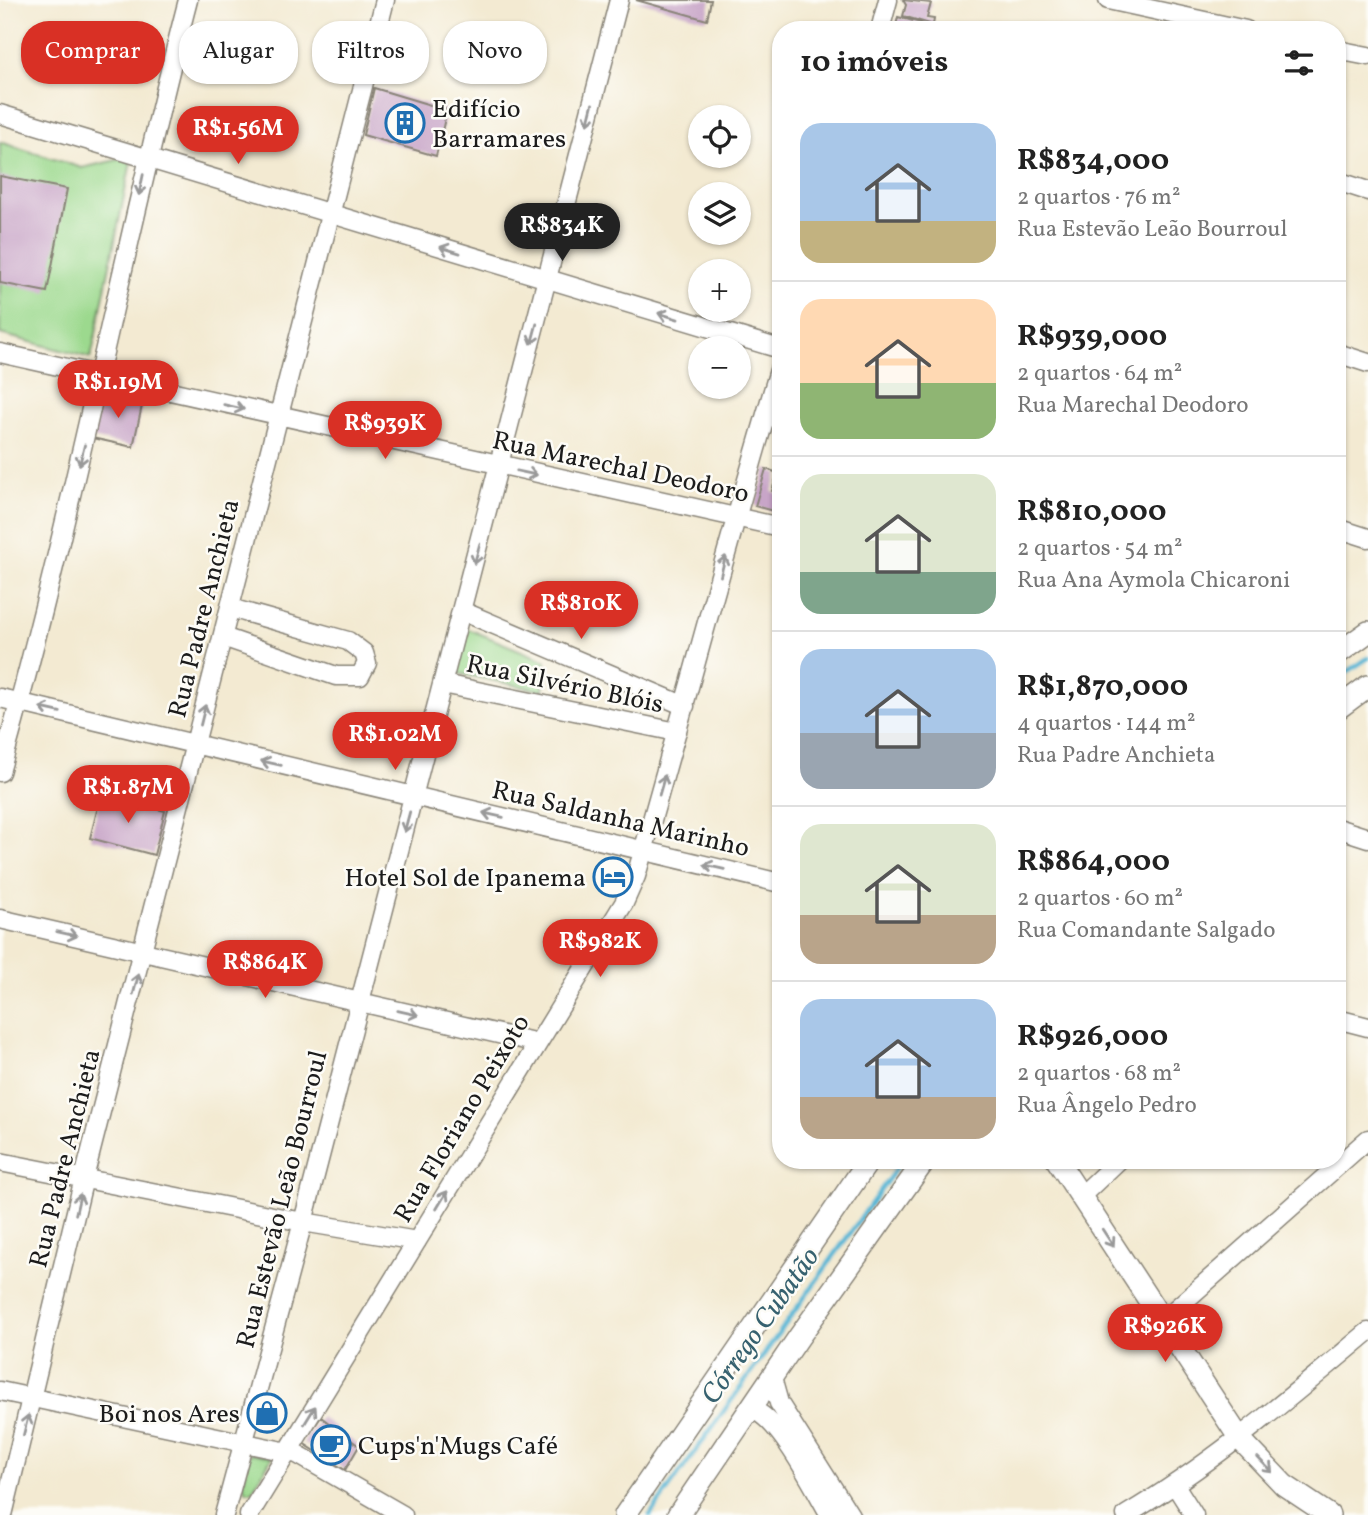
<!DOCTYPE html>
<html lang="pt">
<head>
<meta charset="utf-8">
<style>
	body { margin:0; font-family:Vollkorn,serif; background:#f2f2f2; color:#222; height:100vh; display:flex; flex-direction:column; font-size:26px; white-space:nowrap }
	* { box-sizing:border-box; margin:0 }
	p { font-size:23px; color:#767676 }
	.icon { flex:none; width:38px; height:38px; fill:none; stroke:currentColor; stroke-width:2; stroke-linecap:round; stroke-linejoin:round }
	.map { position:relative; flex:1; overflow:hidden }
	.sheet { position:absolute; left:772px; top:21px; width:574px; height:1148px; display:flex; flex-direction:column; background:#fff; border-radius:28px; box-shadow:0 2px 5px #0004 }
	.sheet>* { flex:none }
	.banner { position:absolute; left:21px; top:21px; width:646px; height:63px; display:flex; gap:14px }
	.buttons { position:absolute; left:688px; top:105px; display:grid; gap:14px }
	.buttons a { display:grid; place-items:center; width:63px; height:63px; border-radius:50%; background:#fff; box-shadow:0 2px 5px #0004; font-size:35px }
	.price { position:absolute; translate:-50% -60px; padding:0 16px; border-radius:24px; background:#d93025; color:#fff; font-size:23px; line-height:46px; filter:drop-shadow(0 2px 4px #0008) }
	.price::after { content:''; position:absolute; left:50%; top:42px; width:21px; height:16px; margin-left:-10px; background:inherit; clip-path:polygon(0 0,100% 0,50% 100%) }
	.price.current { background:#222; color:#fff }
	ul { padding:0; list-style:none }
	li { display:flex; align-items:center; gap:21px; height:175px; padding:0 28px }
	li+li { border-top:2px solid #e0e0e0 }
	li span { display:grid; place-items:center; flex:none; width:196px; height:140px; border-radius:21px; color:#555 }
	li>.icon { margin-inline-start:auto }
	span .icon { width:84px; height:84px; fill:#fffc; stroke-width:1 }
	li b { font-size:30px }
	h2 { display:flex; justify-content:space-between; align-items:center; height:84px; padding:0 28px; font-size:30px }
	.pill { padding:0 24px; border-radius:28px; background:#fff; box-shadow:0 2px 5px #0004; font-size:24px; line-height:63px }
	.pill.current { background:#d93025; color:#fff }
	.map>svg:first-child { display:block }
	.green { fill:#9cd98e; stroke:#5c7a55; stroke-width:2 }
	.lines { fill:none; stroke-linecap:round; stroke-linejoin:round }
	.stream { stroke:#56b6d5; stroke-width:4.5 }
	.building { fill:#c8a5c8 }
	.minor-casing { stroke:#888377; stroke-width:21 }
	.major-casing { stroke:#888377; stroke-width:24 }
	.minor { stroke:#fff; stroke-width:18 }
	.major { stroke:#fff; stroke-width:21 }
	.oneway { stroke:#999 }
	.labels { text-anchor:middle; stroke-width:5; stroke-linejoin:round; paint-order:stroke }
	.poi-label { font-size:26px; fill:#1c1c1c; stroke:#fdfcf7; text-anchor:start }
	.street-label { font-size:26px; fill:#1c1c1c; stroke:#fdfcf7 }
	.water-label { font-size:28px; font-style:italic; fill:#36616f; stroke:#fdfcf7 }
</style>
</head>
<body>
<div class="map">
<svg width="1368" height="1515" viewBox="0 0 1368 1515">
	<rect width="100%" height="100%" fill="#fdfcf7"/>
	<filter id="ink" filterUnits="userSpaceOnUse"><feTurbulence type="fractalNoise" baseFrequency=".0143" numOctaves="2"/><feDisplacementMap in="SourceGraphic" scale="14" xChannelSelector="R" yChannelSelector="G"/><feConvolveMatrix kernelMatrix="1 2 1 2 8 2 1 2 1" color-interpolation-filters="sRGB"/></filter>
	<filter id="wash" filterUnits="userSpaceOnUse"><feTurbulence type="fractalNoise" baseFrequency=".00686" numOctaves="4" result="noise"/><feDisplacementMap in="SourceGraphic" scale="28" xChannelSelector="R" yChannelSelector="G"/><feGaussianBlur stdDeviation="1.57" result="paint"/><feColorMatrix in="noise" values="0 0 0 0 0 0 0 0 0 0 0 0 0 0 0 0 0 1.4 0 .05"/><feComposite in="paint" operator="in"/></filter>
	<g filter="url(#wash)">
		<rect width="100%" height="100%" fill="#f3ead2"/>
		<!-- green -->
		<path class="green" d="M0,142L82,168L121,159L131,162L91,358L0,334Z
			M466,628L546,661L543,691L456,673Z
			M250,1453L272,1457L252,1491H247L243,1485Z"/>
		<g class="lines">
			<!-- stream -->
			<path class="stream" d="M1337,679L1368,658
				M650,1515L902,1160"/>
		</g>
		<g id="blocks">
			<!-- building -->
			<path class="building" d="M636,0H711L707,20Z
				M903,0L931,3L927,18L934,19L933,25L903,16L906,5Z
				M898,17L921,23L919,30H895Z
				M374,88L447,110L436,156L363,135Z
				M0,176L67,189L47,292L0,283Z
				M103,393L143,401L133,447L92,438Z
				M766,469L778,473L772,491L780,494V513L755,506Z
				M101,795L165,811L154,855L90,838Z
				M321,1417L359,1446L345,1470L303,1443Z"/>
		</g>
	</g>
	<g filter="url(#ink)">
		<use href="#blocks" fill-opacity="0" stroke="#888377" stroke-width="2"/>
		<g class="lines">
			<!-- minor casing -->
			<g class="minor-casing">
				<path id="minor" d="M1108,0L1246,30
					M880,30L888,0
					M1337,50L1368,56
					M0,114L780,349
					M1337,181L1368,191
					M0,353L780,527
					M1337,353L1368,363
					M1337,528L1368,538
					M462,611L685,706
					M223,637L336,676H360L367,663L364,653L348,641L230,608
					M443,684L677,732
					M0,698L780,883
					M0,772C73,517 121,256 188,0
					M1337,828L1368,838
					M0,919L538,1043
					M1337,1019L1368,1027
					M0,1162L303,1222L417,1241
					M1081,1196L1119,1160
					M1162,1321L1368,1139
					M772,1378L779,1403L850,1515
					M0,1391L297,1454L403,1515
					M751,1409C780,1418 814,1488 830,1515
					M1175,1485L1194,1515
					M3,1515L84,1178L385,0
					M224,1515L303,1222L619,0
					M249,1515L624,903L636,876C685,706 729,536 780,367
					M1126,1515C1214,1463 1290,1397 1368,1332"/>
			</g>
			<!-- major casing -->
			<g class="major-casing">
				<path id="major" d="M1337,654L1368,632
					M1337,709L1368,686
					M1057,1160L1240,1439L1284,1485L1329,1515
					M625,1515L869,1160
					M678,1515L799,1337L925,1160"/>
			</g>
			<!-- minor -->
			<use href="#minor" class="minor"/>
			<!-- major -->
			<use href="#major" class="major"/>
		</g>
		<!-- one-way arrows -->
		<defs><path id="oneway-shaft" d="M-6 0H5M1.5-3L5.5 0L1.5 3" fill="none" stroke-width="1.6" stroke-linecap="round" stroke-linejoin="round" transform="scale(1.75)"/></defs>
		<g class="oneway">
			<use href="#oneway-shaft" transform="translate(590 114) rotate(104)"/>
			<use href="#oneway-shaft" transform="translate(141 185) rotate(102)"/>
			<use href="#oneway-shaft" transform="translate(450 250) rotate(-163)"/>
			<use href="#oneway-shaft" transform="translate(668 316) rotate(-163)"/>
			<use href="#oneway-shaft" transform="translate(534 334) rotate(105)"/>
			<use href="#oneway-shaft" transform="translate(234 407) rotate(13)"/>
			<use href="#oneway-shaft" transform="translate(82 455) rotate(104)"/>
			<use href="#oneway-shaft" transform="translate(527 473) rotate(12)"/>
			<use href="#oneway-shaft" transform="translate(477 554) rotate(105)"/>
			<use href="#oneway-shaft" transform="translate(723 566) rotate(-76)"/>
			<use href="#oneway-shaft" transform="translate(50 710) rotate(-167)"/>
			<use href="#oneway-shaft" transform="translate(203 715) rotate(-76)"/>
			<use href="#oneway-shaft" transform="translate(271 763) rotate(-167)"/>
			<use href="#oneway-shaft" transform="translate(662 785) rotate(-74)"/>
			<use href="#oneway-shaft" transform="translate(493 815) rotate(-167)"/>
			<use href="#oneway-shaft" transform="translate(407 822) rotate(105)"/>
			<use href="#oneway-shaft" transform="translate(714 867) rotate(-167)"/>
			<use href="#oneway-shaft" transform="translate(67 934) rotate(13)"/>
			<use href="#oneway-shaft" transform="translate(136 984) rotate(-75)"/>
			<use href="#oneway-shaft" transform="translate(408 1013) rotate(13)"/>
			<use href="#oneway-shaft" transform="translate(442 1200) rotate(-59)"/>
			<use href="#oneway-shaft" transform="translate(78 1204) rotate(-77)"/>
			<use href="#oneway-shaft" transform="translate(1108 1238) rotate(57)"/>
			<use href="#oneway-shaft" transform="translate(310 1415) rotate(-58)"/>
			<use href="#oneway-shaft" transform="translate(26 1425) rotate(-76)"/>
			<use href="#oneway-shaft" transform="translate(1265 1465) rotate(46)"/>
		</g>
	</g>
	<!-- icons -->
	<defs>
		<g id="building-ring" transform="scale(2.0125)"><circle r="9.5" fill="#fdfcf7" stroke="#1f6fb2" stroke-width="1.5"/><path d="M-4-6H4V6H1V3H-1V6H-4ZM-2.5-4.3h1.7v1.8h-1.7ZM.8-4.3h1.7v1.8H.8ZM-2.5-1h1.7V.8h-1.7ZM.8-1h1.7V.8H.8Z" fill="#1f6fb2"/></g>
		<g id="hotel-ring" transform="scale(2.0125)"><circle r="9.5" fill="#fdfcf7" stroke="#1f6fb2" stroke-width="1.5"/><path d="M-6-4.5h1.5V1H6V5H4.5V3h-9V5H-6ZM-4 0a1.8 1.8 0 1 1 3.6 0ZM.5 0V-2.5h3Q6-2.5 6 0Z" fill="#1f6fb2"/></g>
		<g id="shop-ring" transform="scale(2.0125)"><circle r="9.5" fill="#fdfcf7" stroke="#1f6fb2" stroke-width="1.5"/><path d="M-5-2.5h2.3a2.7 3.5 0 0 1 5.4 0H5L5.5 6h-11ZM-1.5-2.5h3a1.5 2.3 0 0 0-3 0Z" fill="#1f6fb2"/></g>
		<g id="cafe-ring" transform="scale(2.0125)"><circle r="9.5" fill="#fdfcf7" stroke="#1f6fb2" stroke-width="1.5"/><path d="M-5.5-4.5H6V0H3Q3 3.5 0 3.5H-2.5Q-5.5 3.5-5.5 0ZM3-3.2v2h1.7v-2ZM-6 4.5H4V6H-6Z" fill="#1f6fb2"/></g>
	</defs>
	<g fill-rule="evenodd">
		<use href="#building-ring" x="405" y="123"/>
		<use href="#hotel-ring" x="613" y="877"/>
		<use href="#shop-ring" x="267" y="1413"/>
		<use href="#cafe-ring" x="331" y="1445"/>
	</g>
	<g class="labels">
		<!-- poi labels -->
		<g class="poi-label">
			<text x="432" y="117">Edifício<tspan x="432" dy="30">Barramares</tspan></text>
			<text x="586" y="886" text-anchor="end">Hotel Sol de Ipanema</text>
			<text x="240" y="1422" text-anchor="end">Boi nos Ares</text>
			<text x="358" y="1454">Cups'n'Mugs Café</text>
		</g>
		<!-- street labels -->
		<g class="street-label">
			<text transform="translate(621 466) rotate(12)" y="9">Rua Marechal Deodoro</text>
			<text transform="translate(203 608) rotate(-76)" y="9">Rua Padre Anchieta</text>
			<text transform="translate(565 683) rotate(12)" y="9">Rua Silvério Blóis</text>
			<text transform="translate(621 818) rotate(13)" y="9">Rua Saldanha Marinho</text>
			<text transform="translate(461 1118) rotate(-59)" y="9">Rua Floriano Peixoto</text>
			<text transform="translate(64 1158) rotate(-76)" y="9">Rua Padre Anchieta</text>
			<text transform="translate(281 1199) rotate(-76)" y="9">Rua Estevão Leão Bourroul</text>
		</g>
		<!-- water labels -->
		<g class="water-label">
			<text transform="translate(759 1325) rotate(-55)" y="10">Córrego Cubatão</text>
		</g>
	</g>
</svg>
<div class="buttons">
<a><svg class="icon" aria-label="locate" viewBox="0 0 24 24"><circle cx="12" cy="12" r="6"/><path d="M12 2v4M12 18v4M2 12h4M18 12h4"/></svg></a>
<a><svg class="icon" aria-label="layers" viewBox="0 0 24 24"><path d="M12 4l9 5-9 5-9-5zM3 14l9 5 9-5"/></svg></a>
<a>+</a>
<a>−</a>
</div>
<b class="price" style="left:238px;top:166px">R$1.56M</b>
<b class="price current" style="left:562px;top:263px">R$834K</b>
<b class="price" style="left:118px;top:420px">R$1.19M</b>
<b class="price" style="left:385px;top:461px">R$939K</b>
<b class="price" style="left:581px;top:641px">R$810K</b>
<b class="price" style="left:395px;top:772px">R$1.02M</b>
<b class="price" style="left:128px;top:825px">R$1.87M</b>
<b class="price" style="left:600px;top:979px">R$982K</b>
<b class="price" style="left:265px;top:1000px">R$864K</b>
<b class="price" style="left:1165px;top:1364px">R$926K</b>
<div class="banner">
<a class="pill current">Comprar</a>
<a class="pill">Alugar</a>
<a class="pill">Filtros</a>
<a class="pill">Novo</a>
</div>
<section class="sheet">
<h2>10 imóveis<svg class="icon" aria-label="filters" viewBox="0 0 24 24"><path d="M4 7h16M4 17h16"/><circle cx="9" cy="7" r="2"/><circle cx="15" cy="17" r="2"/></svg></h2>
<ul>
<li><span style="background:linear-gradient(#a9c7e8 70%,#c2b280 0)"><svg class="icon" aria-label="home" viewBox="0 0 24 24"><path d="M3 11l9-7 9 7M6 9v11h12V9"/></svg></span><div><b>R$834,000</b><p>2 quartos · 76 m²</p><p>Rua Estevão Leão Bourroul</p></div></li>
<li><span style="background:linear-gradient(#ffd9b3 60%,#8fb573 0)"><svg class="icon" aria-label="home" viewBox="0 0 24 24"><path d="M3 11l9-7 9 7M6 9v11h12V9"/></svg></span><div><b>R$939,000</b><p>2 quartos · 64 m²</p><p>Rua Marechal Deodoro</p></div></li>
<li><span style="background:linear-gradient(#dfe7d0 70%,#7fa58c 0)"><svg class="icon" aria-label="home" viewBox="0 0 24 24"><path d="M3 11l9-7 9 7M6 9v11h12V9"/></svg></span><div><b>R$810,000</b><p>2 quartos · 54 m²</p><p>Rua Ana Aymola Chicaroni</p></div></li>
<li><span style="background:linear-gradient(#a9c7e8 60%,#9aa5b1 0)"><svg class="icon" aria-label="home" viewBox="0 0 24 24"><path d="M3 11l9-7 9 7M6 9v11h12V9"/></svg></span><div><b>R$1,870,000</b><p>4 quartos · 144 m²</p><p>Rua Padre Anchieta</p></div></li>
<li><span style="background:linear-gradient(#dfe7d0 65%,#b9a48a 0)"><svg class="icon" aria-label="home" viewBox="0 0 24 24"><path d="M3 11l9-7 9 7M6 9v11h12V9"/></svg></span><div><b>R$864,000</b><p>2 quartos · 60 m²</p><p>Rua Comandante Salgado</p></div></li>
<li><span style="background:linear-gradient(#a9c7e8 70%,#b9a48a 0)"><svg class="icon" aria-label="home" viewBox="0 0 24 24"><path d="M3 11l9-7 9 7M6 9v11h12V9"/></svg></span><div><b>R$926,000</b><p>2 quartos · 68 m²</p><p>Rua Ângelo Pedro</p></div></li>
</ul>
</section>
</div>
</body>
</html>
